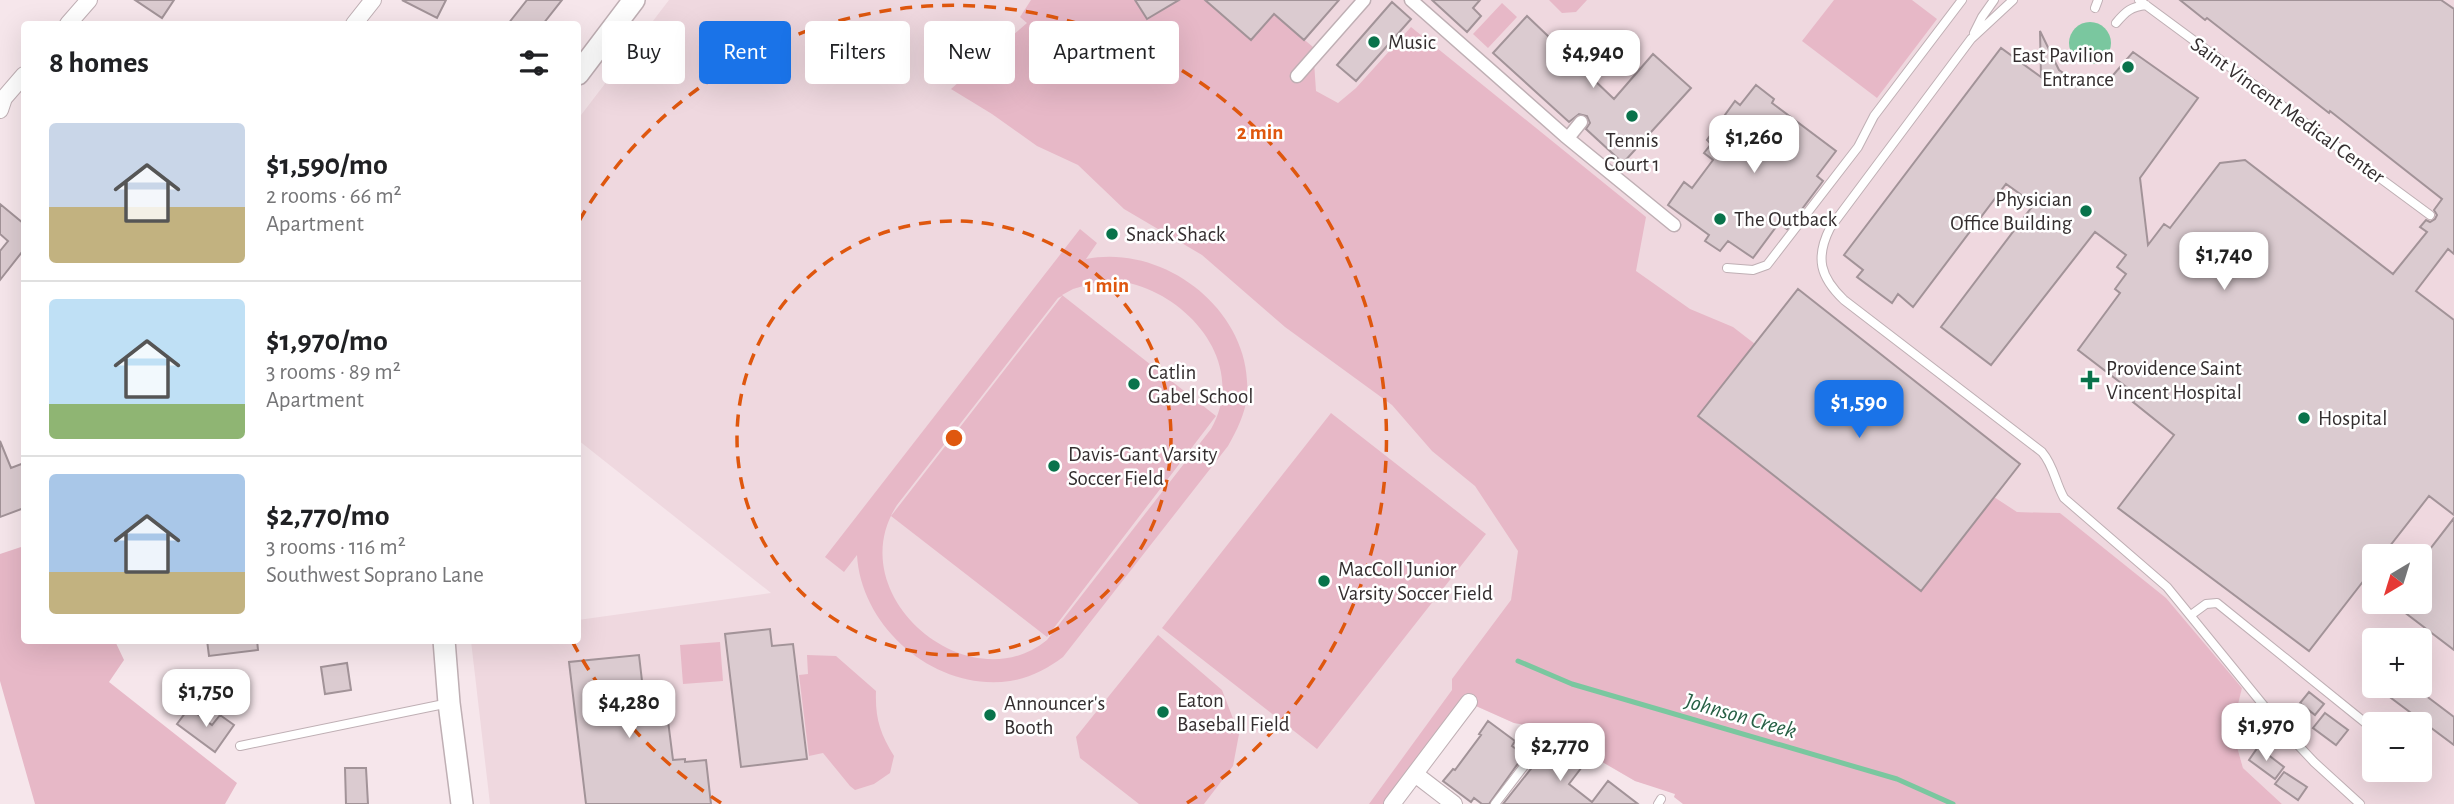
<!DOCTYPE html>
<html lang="en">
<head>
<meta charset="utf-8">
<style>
	body { margin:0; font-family:"Alegreya Sans",sans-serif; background:#f2f2f2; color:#202124; height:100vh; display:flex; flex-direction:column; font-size:26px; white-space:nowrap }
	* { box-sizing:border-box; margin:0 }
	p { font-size:23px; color:#757577 }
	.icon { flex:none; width:38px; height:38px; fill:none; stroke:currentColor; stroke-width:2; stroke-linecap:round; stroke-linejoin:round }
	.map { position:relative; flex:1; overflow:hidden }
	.side { position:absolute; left:21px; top:21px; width:560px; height:623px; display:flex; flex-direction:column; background:#fff; border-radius:7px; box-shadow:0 7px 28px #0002 }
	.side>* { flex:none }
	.banner { position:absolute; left:602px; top:21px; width:665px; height:63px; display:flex; gap:14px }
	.needle { width:46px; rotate:218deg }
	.tools { position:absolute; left:2362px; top:544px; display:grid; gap:14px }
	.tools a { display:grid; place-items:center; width:70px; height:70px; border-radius:7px; background:#fff; box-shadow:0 7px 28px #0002; font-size:35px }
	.price { position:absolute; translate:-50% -60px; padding:0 16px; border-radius:14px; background:#fff; color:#222; font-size:23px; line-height:46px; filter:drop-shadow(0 2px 4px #0008) }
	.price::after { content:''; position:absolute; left:50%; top:42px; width:21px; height:16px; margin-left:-10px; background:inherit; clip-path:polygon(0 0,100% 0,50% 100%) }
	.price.current { background:#1a73e8; color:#fff }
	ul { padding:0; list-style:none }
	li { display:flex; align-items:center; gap:21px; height:175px; padding:0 28px }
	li+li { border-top:2px solid #e0e0e0 }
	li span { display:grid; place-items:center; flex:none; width:196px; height:140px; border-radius:7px; color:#555 }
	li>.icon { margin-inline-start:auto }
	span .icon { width:84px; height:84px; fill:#fffc; stroke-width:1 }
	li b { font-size:30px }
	h2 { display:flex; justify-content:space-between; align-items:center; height:84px; padding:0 28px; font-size:30px }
	.pill { padding:0 24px; border-radius:7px; background:#fff; box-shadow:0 7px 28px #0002; font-size:24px; line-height:63px }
	.pill.current { background:#1a73e8; color:#fff }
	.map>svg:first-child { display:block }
	.built { fill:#efd8df; fill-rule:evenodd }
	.green { fill:#e7b8c7; fill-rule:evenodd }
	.water { fill:#7ac79f }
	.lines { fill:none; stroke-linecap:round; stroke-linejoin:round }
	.stream { stroke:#7ac79f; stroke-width:5 }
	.building { fill:#dbcbd0; stroke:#a29398; stroke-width:2 }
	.service-casing { stroke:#bfafb4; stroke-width:10 }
	.pedestrian-casing { stroke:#bfafb4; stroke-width:15 }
	.minor-casing { stroke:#bfafb4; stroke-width:18 }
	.tertiary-casing { stroke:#bfafb4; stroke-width:24 }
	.service { stroke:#fff; stroke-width:8 }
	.pedestrian { stroke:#fff; stroke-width:12 }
	.minor { stroke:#fff; stroke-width:16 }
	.tertiary { stroke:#fff; stroke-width:21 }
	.ring { fill:none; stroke:#df570e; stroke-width:3.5; stroke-dasharray:12 9 }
	.poi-dot { fill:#09734b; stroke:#fff; stroke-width:2.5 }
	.labels { text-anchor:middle; stroke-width:5; stroke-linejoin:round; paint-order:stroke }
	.poi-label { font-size:21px; fill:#342e2f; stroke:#fff; text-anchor:start }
	.street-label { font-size:21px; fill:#342e2f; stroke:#fff }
	.water-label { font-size:23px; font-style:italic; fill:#276045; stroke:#fff }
	.centre { fill:#df570e; stroke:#fff; stroke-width:3.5 }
	.ring-label { font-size:21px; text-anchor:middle; font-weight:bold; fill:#df570e; stroke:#fff; stroke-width:5; stroke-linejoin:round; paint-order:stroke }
</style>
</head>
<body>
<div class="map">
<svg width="2454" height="804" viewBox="0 0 2454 804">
	<rect width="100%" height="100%" fill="#f6e6eb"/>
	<!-- built -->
	<path class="built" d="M669,0H2454V804H2282L2243,768L2232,729L2242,687L2060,513L2017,512L1698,416L1754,344L1577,534L1698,804L1660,788L1635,781L1544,728L1514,723L1467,702L1388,804H490L471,641L578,640V620L771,593L578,440V119ZM2375,556H2420V602H2375ZM2375,640H2420V686H2375ZM2375,724H2420V770H2375Z"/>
	<!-- green -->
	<path class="green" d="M1031,0H1205L1251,40L1274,14L1313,47L1316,91L1338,103L1356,88L1411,27L1646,217L1636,271L1690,309L1733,327L1755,344L1699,416L1994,497L2017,512L2060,513L2166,598L2242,688L2232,729L2243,768L2282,804H1683L1674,797L1675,794L1635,781L1544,728L1514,723L1467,702L1388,804H1369L1452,690V679L1511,600L1518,551L1475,486L1432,451L1392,405L1285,327L1202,255L1124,209L1078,165L1037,146L992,114L951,89L1027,23L1020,17Z
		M1549,0H1587L1576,12L1562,13Z
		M1834,0H1912L1937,19L1877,98L1802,41Z
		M1502,3L1517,17L1488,48L1473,34Z
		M1080,229L1097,243L1086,259C1165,243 1254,312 1247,396C1245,414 1237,430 1228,446L1063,657C1047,669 1030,678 1010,681C936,692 861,628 857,555L844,572L825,557ZM1104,280C1176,280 1252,358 1211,429L1047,640C968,704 839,595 897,505L1058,298L1062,296L891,516L1047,637L1216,416L1062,295L1073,289Z
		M1331,413L1486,534L1317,749L1162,628Z
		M24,546V640L115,641L124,660L109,682L237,783L225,804H35L0,681V554Z
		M1158,635L1222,690L1239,734L1233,766L1204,804H1139L1080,758L1076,737Z
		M720,642L723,681L683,684L680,645Z
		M807,655L836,656L876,691C875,718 880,733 894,756L890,773L874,784L855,790L850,786L823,753L809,756L799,675L808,674Z"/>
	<!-- water -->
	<path class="water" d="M2069 43a21 21 0 1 1 42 0a21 21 0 1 1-42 0Z"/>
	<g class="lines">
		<!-- stream -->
		<path class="stream" d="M1518,661L1572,684L1897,779L1953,804"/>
	</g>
	<!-- building -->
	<path class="building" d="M135,0H174L162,18Z
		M402,0H446L437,18Z
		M527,0H562L543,24H508Z
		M1135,0H1179L1147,19Z
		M1205,0H1339L1304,40L1274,14L1251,40Z
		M1432,0H1480L1473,8L1481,16L1467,32Z
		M2180,0H2441L2454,9V254L2448,249L2416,291L2454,320V515L2429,496L2382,556H2375V566L2309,651L2118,508L2174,435L2133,402L2138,396L2078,350L2120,293L2115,289L2126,274L2117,267L2126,255L2095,232L1991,365L1941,327L2034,204L2006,184L1913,307L1898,294L1892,303L1857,277L1863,270L1844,255L2001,48L2041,77L2040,31L2059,70L2075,81L2086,84L2108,81L2133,52L2198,98L2140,178L2148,245L2164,224L2170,228L2220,163L2245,160L2393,274L2427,232L2420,227L2426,220L2430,222L2435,219L2437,215L2434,210L2442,199L2330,111L2329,113L2207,18L2205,20Z
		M1392,2L1411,19L1356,81L1337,65Z
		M1527,16L1614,99L1653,54L1691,88L1623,163L1586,129L1590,123L1587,116L1579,114L1569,122L1493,53Z
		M1756,85L1774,99L1772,103L1836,151L1817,176L1823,181L1787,229L1779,223L1753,258L1728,241L1720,251L1705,241L1709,235L1668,205L1684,182L1692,188L1713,160L1704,153L1711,144L1707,140L1735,101L1740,105Z
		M0,204L23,223L24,220V253L22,252L0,280V251L8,241L0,234Z
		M1798,289L2020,464L1921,591L1698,416Z
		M0,441L11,468L24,463V508L0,517Z
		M2454,518V650L2391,602H2420V562Z
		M770,629L772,646L793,644L807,759L741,767L725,634Z
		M207,640H257L258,650L209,656Z
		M639,655L645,707L666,705L673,760L685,759V762L706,760L711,804H586L569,662Z
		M347,663L351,690L325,694L321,667Z
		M2375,686H2413L2454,717V745Z
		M2309,692L2324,704L2315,715L2300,703Z
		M189,708L212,725L220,715L234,725L215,752L177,724Z
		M2325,713L2348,730L2336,745L2313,728Z
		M1488,721L1515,741L1512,746L1524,755L1489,804H1482L1474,798L1471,802L1443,781L1453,769L1455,770L1481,735L1479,734Z
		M1558,742L1585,763L1569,784L1592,802L1608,781L1638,804H1503L1549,746L1553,749Z
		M2258,747L2284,767L2275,779L2249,760Z
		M345,768H366L368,804H346Z
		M2284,772L2307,787L2298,800L2275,784Z"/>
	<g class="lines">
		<!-- service casing -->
		<g class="service-casing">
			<path id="service" d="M2013,0L1971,39L1830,228C1815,258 1820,277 1844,300L2042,452C2054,466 2055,482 2064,498L2167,587L2282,728L2314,762L2360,804
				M2139,0L2430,215
				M2095,8L2098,0
				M2116,23C2126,11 2131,7 2146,5
				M1974,33L1982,17L1994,0
				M1727,268L1753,270L1767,265L1858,147L1874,116L1962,0
				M2191,615L2206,604L2217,603L2368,725
				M240,746L449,703
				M1495,804L1544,740
				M1658,804L1661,799"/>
		</g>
		<!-- pedestrian casing -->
		<g class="pedestrian-casing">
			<path id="pedestrian" d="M1411,0L1565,136L1674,225
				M1297,76L1364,0
				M1568,138L1581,122"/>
		</g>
		<!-- minor casing -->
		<g class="minor-casing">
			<path id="minor" d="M68,24L89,0
				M354,24L373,0
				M0,110L4,98L24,75
				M1415,774L1454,804
				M1392,804L1469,702"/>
		</g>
		<!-- tertiary casing -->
		<g class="tertiary-casing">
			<path id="tertiary" d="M578,74L634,0
				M444,640L449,703L462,804"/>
		</g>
		<!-- service -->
		<use href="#service" class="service"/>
		<!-- pedestrian -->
		<use href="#pedestrian" class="pedestrian"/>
		<!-- minor -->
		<use href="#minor" class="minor"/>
		<!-- tertiary -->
		<use href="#tertiary" class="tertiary"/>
	</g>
	<!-- distance rings -->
	<g class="ring">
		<circle cx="954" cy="438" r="217"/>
		<path d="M721 803A433 433 0 0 1 572 641M579 221A433 433 0 1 1 1187 803"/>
	</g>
	<!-- markers -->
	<g class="poi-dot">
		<circle cx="1374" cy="42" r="7"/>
		<circle cx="2128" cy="67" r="7"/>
		<circle cx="1632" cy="116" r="7"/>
		<circle cx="2086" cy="211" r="7"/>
		<circle cx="1720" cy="219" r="7"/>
		<circle cx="1112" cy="234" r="7"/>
		<path d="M2086.5 369.5h7v7h7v7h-7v7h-7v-7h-7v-7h7z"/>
		<circle cx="1134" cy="384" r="7"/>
		<circle cx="2304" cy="418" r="7"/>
		<circle cx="1054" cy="466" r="7"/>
		<circle cx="1324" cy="581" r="7"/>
		<circle cx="1163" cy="712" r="7"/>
		<circle cx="990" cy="715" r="7"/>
	</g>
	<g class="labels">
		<!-- poi labels -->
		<g class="poi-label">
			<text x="1388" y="49">Music</text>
			<text x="2114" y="62" text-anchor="end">East Pavilion<tspan x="2114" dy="24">Entrance</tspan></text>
			<text x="1632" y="147" text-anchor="middle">Tennis<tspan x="1632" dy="24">Court 1</tspan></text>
			<text x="2072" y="206" text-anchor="end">Physician<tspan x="2072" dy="24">Office Building</tspan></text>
			<text x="1734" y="226">The Outback</text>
			<text x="1126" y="241">Snack Shack</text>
			<text x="2106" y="375">Providence Saint<tspan x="2106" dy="24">Vincent Hospital</tspan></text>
			<text x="1148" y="379">Catlin<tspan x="1148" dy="24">Gabel School</tspan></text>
			<text x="2318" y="425">Hospital</text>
			<text x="1068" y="461">Davis-Gant Varsity<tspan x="1068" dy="24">Soccer Field</tspan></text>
			<text x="1338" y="576">MacColl Junior<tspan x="1338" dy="24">Varsity Soccer Field</tspan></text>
			<text x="1177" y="707">Eaton<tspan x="1177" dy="24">Baseball Field</tspan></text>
			<text x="1004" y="710">Announcer's<tspan x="1004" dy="24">Booth</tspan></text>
		</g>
		<!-- street labels -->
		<g class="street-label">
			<text transform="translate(2288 110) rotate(36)" y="7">Saint Vincent Medical Center</text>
		</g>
		<!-- water labels -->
		<g class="water-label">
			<text transform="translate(1741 715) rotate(16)" y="8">Johnson Creek</text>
		</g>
	</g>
	<circle cx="954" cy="438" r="10" class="centre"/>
	<g class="ring-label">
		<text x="1260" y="139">2 min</text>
		<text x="1107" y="292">1 min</text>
	</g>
</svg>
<div class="tools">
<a><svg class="needle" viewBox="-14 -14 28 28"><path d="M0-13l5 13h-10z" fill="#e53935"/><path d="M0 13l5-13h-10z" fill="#757577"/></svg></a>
<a>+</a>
<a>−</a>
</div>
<b class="price" style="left:1593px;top:90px">$4,940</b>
<b class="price" style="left:1754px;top:175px">$1,260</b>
<b class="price" style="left:2224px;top:292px">$1,740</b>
<b class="price current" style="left:1859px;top:440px">$1,590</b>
<b class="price" style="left:206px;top:729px">$1,750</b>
<b class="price" style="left:629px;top:740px">$4,280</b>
<b class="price" style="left:2266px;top:763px">$1,970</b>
<b class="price" style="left:1560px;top:783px">$2,770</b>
<div class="banner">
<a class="pill">Buy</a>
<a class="pill current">Rent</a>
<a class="pill">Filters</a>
<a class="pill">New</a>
<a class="pill">Apartment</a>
</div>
<section class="side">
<h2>8 homes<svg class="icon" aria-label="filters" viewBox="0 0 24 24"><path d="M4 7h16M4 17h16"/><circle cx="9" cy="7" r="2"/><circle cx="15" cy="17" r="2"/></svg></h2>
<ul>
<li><span style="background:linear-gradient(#c9d6e8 60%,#c2b280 0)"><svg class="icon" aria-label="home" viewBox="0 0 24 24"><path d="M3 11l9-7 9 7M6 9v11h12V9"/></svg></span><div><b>$1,590/mo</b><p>2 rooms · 66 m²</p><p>Apartment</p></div></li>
<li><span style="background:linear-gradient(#bfe0f5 75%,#8fb573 0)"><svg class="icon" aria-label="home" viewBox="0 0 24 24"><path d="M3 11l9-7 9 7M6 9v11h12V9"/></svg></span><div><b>$1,970/mo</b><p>3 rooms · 89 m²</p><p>Apartment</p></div></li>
<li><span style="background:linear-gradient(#a9c7e8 70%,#c2b280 0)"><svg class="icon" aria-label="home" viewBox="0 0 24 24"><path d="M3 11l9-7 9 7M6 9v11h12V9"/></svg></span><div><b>$2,770/mo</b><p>3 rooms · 116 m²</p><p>Southwest Soprano Lane</p></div></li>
</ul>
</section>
</div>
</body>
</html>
